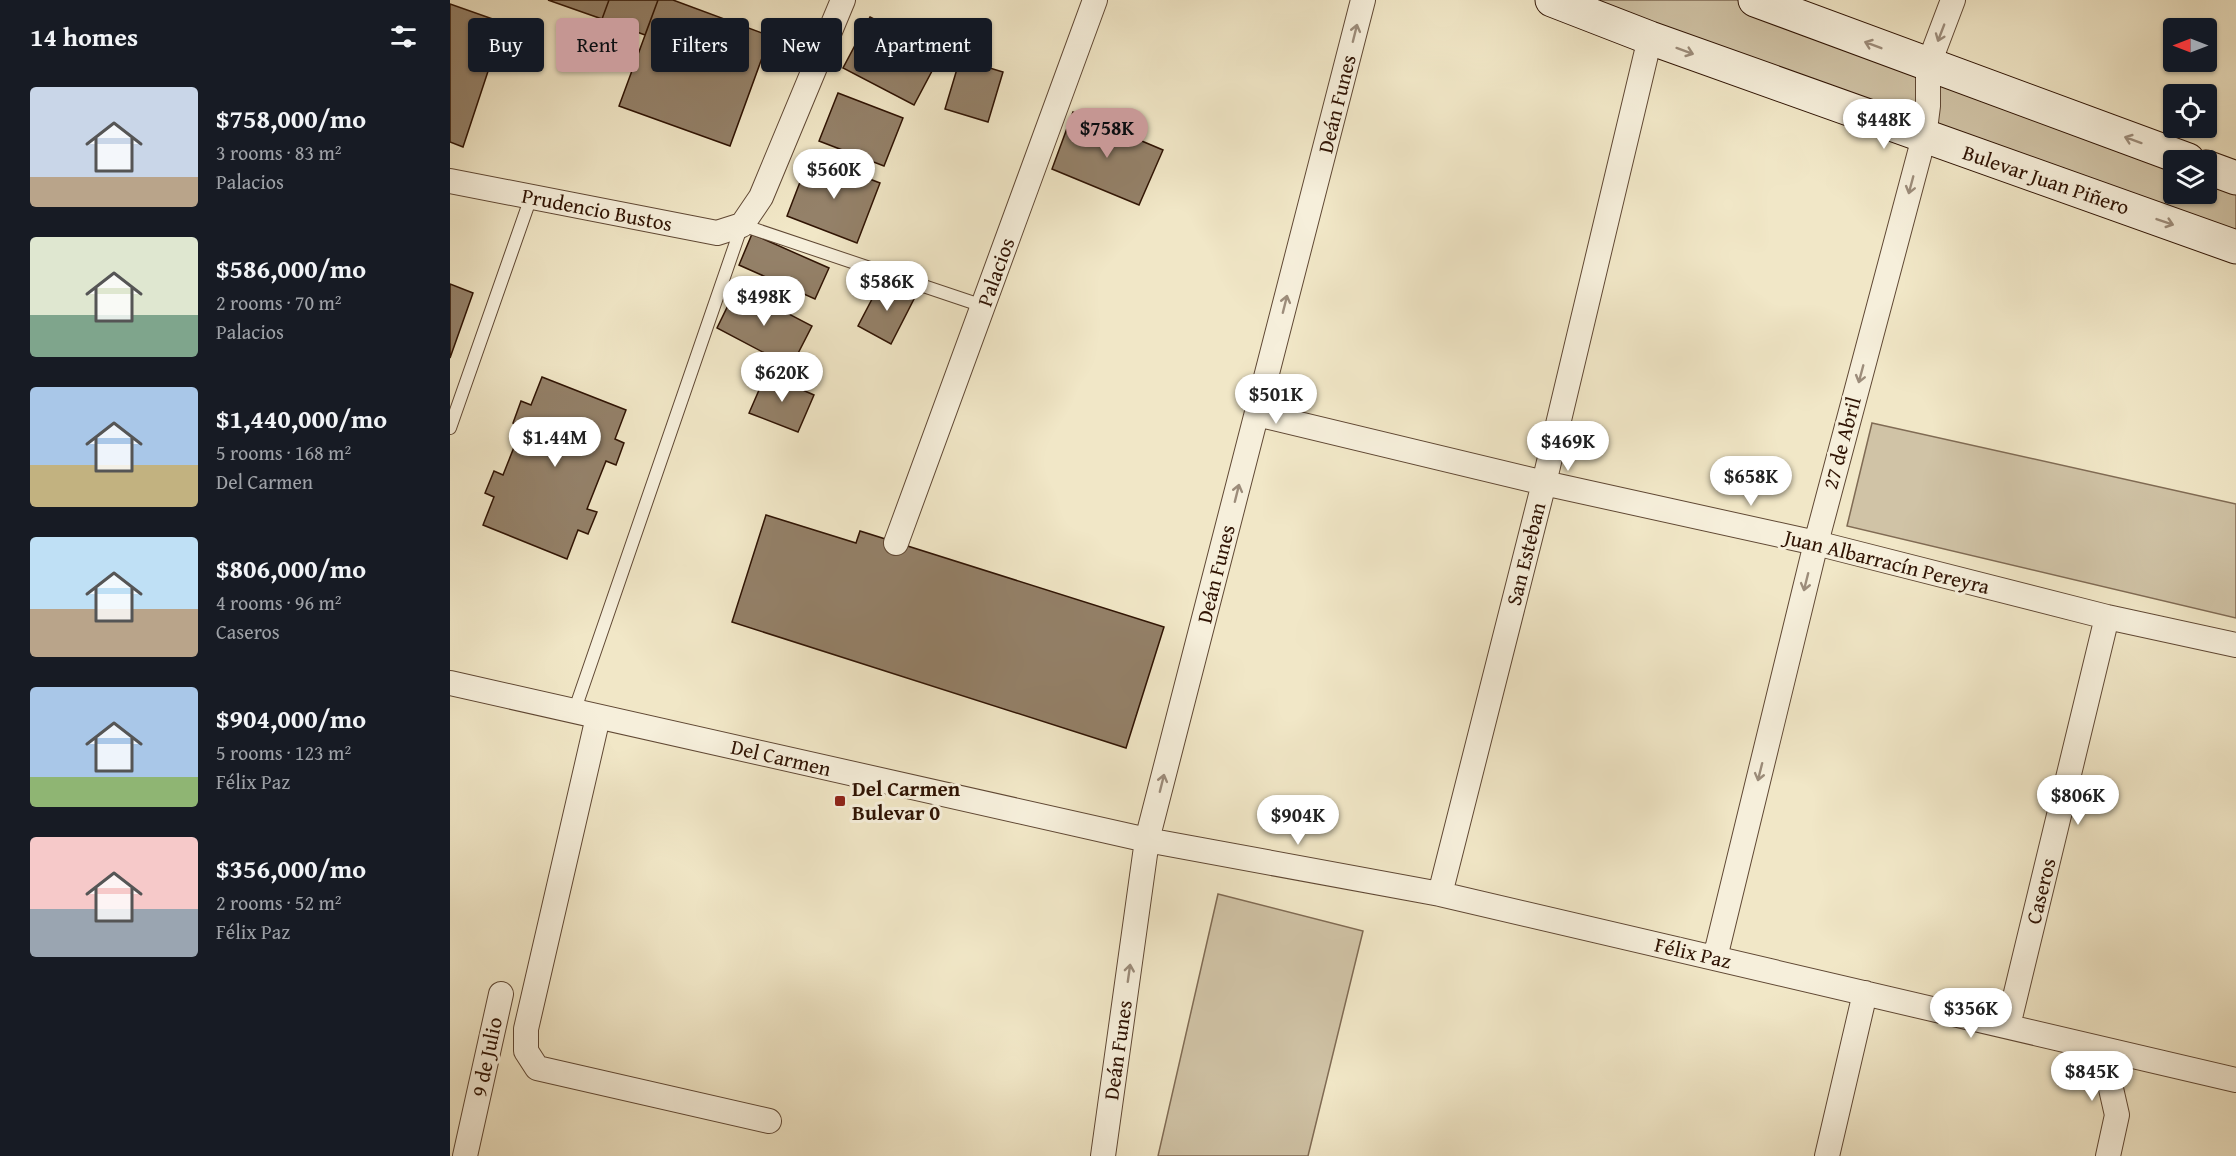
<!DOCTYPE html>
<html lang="en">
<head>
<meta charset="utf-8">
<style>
	body { margin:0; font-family:"Gentium Book Plus",serif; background:#242831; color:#f1f3f6; height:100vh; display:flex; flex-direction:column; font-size:22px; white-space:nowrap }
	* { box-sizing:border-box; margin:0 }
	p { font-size:20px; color:#9ea1a6 }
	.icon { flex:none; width:33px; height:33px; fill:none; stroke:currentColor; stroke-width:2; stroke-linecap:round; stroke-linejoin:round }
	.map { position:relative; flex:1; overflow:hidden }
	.panel { display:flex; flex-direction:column; background:#171b24; width:450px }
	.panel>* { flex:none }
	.hud { position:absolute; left:18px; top:18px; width:570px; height:54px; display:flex; gap:12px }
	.needle { width:39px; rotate:270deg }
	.buttons { position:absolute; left:1713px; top:18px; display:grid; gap:12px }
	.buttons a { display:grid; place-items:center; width:54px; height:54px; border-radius:6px; background:#171b24; box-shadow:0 2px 4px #0004; font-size:30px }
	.price { position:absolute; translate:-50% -51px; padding:0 14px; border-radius:21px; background:#fff; color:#222; font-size:20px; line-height:39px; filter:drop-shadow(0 2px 3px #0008) }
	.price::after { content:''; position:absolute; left:50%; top:36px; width:18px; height:14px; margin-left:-9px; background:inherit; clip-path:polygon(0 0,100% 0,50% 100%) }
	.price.on { background:#c59692; color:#111 }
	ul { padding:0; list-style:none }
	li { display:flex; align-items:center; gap:18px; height:150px; padding:0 30px }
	li span { display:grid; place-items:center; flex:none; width:168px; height:120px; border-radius:6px; color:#555 }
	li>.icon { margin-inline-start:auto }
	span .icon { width:72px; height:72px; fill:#fffc; stroke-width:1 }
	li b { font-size:26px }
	h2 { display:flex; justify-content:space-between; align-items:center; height:72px; padding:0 30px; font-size:26px }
	.tag { padding:0 21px; border-radius:6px; background:#171b24; box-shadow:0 2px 4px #0004; font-size:21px; line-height:54px }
	.tag.on { background:#c59692; color:#111 }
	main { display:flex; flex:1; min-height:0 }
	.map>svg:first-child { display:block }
	.green { fill:#d0c3a6; stroke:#806b54; stroke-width:1.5 }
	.building { fill:#948169; stroke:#2f1303; stroke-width:1.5 }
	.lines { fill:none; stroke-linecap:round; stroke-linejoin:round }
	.lane-casing { stroke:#604834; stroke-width:14 }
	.street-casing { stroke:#604834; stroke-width:26 }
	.secondary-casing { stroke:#2f1303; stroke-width:35 }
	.lane { stroke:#f6efdb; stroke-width:12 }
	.street { stroke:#f6efdb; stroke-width:24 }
	.secondary { stroke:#f6efdb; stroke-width:33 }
	.oneway { stroke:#9c8c7a }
	.poi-dot { fill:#8f2418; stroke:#f6efdb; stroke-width:2 }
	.labels { text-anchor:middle; stroke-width:6; stroke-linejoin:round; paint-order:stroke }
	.street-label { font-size:21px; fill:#2f1303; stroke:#f6efdb }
	.poi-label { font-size:21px; font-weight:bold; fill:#2f1303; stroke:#f6efdb; text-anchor:start }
</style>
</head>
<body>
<main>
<section class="panel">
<h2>14 homes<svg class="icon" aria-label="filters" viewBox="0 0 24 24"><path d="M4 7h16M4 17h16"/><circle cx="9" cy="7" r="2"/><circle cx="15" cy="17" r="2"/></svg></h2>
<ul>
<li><span style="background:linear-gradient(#c9d6e8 75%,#b9a48a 0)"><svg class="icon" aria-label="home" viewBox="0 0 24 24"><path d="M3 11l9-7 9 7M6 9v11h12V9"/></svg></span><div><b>$758,000/mo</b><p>3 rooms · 83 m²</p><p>Palacios</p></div></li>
<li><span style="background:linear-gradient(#dfe7d0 65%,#7fa58c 0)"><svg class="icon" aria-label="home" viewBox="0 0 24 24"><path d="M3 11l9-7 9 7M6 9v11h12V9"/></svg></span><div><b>$586,000/mo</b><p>2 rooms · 70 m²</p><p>Palacios</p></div></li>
<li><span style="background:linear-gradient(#a9c7e8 65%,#c2b280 0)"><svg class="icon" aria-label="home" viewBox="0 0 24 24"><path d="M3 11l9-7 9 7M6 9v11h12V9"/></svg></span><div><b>$1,440,000/mo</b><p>5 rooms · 168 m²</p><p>Del Carmen</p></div></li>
<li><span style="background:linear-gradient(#bfe0f5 60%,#b9a48a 0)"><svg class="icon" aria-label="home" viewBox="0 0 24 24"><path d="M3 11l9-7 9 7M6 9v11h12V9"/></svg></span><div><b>$806,000/mo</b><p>4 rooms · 96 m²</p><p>Caseros</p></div></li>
<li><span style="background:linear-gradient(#a9c7e8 75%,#8fb573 0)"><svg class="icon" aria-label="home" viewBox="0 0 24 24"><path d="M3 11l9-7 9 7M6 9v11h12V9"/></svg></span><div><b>$904,000/mo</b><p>5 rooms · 123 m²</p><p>Félix Paz</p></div></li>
<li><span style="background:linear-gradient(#f6c9c9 60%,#9aa5b1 0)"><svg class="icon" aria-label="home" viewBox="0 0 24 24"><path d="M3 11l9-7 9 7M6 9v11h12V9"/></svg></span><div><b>$356,000/mo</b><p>2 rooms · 52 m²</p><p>Félix Paz</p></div></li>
</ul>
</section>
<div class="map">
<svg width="1786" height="1156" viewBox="0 0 1786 1156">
	<rect width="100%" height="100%" fill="#f1e7c7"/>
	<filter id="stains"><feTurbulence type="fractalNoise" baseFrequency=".00333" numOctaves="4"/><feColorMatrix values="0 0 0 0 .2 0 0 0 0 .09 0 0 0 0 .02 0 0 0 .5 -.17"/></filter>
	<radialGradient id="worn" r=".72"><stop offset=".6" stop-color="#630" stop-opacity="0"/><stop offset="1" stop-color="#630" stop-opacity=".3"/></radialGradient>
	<!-- green -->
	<path class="green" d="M1102,0H1305L1724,160V194H1756L1757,167L1786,178V247Z
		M1422,423L1786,504V618L1397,526Z
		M768,894L913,931L858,1156H708Z"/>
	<!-- building -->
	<path class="building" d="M98,0H159L152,19Z
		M159,0H208L195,35L152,19Z
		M208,0H223L320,36L280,146L169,106Z
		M0,4L54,23L13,147L0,142Z
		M420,17L491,54L464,105L393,68Z
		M510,59L553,72L538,122L495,109Z
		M388,93L453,118L434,166L369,141Z
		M623,112L713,150L689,205L602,169Z
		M360,156L430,183L407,243L337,216Z
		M302,234L379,268L365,299L289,265Z
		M432,280L465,297L441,344L408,326Z
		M0,284L23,293L0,358Z
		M287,287L362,326L341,367L267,328Z
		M316,374L364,395L348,432L299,413Z
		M92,377L176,410L165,439L174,443L166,465L156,461L137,509L147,512L138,534L128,530L117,559L33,525L44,497L35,493L44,471L53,475L72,427L63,423L71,401L81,405Z
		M316,515L406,543L410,531L714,627L676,748L282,622Z"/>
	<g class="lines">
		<!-- lane casing -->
		<g class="lane-casing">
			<path id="lane" d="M0,428L81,197
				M124,712L292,225L533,306"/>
		</g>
		<!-- street casing -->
		<g class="street-casing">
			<path id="street" d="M0,181L267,233L292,225L311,197L393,0
				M807,414L1094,483L1366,543L1657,617L1786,645
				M446,543L645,0
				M0,683L697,840L990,894L1786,1080
				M148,717L76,1029V1051L87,1068L319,1121
				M990,894L1094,483L1200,38
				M1265,958L1366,543L1474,137L1478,106V66L1503,0
				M1558,1026L1657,617
				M1652,1049L1667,1115L1658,1156
				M15,1156L51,994
				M653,1156L697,840L913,0
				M1377,1156L1415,993"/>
		</g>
		<!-- secondary casing -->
		<g class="secondary-casing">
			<path id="secondary" d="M1102,0L1200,38L1786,247
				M1305,0L1738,160
				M1756,167L1786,178"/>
		</g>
		<!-- lane -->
		<use href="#lane" class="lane"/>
		<!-- street -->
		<use href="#street" class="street"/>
		<!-- secondary -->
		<use href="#secondary" class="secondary"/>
	</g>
	<!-- one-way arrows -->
	<defs><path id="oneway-shaft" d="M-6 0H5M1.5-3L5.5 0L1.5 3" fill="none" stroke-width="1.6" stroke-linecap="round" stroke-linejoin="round" transform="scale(1.5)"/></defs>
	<g class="oneway">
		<use href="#oneway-shaft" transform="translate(905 33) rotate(-76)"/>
		<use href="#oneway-shaft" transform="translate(1491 33) rotate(111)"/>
		<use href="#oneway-shaft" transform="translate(1423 45) rotate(-159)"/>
		<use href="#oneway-shaft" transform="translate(1235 51) rotate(20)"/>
		<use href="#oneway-shaft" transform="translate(1683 140) rotate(-160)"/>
		<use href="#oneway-shaft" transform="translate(1461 185) rotate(105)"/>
		<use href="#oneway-shaft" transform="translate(1715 222) rotate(19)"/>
		<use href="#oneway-shaft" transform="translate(835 304) rotate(-76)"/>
		<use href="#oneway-shaft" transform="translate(1411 374) rotate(105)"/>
		<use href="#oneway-shaft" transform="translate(787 493) rotate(-76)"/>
		<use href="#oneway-shaft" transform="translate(1356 582) rotate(104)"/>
		<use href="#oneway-shaft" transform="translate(1310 772) rotate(104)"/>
		<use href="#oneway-shaft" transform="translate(712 783) rotate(-76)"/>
		<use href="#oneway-shaft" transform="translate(679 973) rotate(-82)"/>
	</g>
	<!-- markers -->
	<rect class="poi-dot" x="384" y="795" width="12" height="12" rx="3"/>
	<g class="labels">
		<!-- street labels -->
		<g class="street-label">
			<text transform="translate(887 104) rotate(-76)" y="7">Deán Funes</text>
			<text transform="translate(1596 180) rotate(19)" y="7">Bulevar Juan Piñero</text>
			<text transform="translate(147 210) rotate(11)" y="7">Prudencio Bustos</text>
			<text transform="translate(546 272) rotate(-70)" y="7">Palacios</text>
			<text transform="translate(1392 443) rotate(-75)" y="7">27 de Abril</text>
			<text transform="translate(1076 554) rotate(-76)" y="7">San Esteban</text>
			<text transform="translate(1437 562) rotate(14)" y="7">Juan Albarracín Pereyra</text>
			<text transform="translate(766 574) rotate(-76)" y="7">Deán Funes</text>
			<text transform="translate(331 758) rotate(13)" y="7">Del Carmen</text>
			<text transform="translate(1591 891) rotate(-76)" y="7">Caseros</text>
			<text transform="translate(1243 953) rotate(13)" y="7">Félix Paz</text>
			<text transform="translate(668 1050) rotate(-82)" y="7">Deán Funes</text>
			<text transform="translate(37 1057) rotate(-78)" y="7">9 de Julio</text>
		</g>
		<!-- poi labels -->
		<g class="poi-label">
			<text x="402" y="796">Del Carmen<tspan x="402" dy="24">Bulevar 0</tspan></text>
		</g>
	</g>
	<rect width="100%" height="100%" filter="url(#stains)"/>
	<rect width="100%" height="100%" fill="url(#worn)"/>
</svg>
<div class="buttons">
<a><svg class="needle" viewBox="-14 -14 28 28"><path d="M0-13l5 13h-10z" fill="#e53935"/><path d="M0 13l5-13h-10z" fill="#9ea1a6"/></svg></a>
<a><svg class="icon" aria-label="locate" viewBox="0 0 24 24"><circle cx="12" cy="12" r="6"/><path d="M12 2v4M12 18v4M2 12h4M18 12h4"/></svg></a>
<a><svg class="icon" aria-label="layers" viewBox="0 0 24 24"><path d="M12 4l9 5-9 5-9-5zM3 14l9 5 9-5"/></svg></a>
</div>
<b class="price" style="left:1434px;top:150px">$448K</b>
<b class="price on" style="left:657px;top:159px">$758K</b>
<b class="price" style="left:384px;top:200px">$560K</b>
<b class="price" style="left:437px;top:312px">$586K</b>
<b class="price" style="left:314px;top:327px">$498K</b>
<b class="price" style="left:332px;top:403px">$620K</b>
<b class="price" style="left:826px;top:425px">$501K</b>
<b class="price" style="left:105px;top:468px">$1.44M</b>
<b class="price" style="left:1118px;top:472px">$469K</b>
<b class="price" style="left:1301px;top:507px">$658K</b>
<b class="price" style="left:1628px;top:826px">$806K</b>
<b class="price" style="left:848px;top:846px">$904K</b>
<b class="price" style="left:1521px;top:1039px">$356K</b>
<b class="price" style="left:1642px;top:1102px">$845K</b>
<div class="hud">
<a class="tag">Buy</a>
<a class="tag on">Rent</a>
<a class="tag">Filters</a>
<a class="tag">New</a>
<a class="tag">Apartment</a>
</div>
</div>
</main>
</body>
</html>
